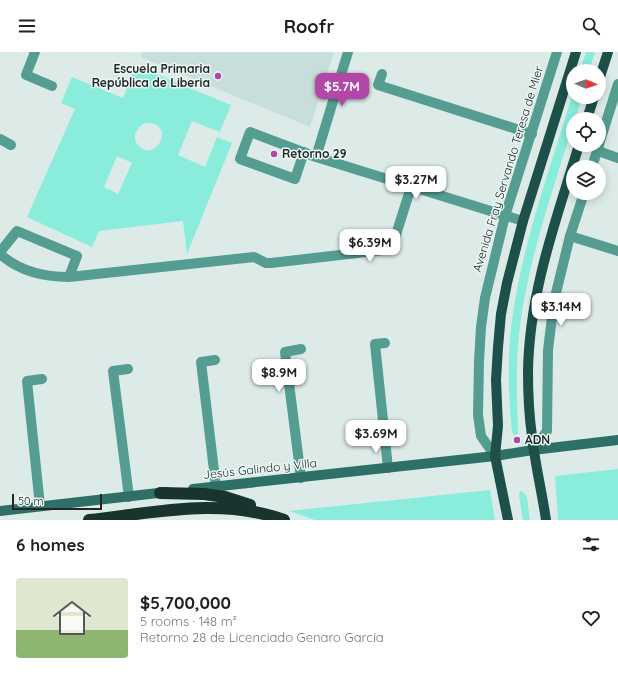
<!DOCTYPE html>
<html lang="en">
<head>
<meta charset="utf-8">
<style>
	body { margin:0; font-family:Quicksand,sans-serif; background:#f2f2f2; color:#202124; height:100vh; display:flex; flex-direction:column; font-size:15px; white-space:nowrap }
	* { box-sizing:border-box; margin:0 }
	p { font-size:13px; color:#757577 }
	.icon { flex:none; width:22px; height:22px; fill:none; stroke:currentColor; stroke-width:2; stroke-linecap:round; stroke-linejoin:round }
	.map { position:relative; height:468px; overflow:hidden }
	.drawer { display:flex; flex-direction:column; background:#fff; flex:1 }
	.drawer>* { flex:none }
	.needle { width:26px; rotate:92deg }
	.buttons { position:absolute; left:566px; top:12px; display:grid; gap:8px }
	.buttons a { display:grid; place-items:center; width:40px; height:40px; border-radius:50%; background:#fff; box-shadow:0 2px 10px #0003; font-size:20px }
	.scale { position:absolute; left:12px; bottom:10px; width:90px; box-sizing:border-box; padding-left:4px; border:2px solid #222726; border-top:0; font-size:11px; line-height:14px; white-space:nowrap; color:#222726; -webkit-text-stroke:3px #eaf8f5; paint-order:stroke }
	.price { position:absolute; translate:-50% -34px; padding:0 9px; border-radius:8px; background:#fff; color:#222; font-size:13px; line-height:26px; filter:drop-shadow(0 1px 2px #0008) }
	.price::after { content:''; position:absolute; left:50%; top:24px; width:12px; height:9px; margin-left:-6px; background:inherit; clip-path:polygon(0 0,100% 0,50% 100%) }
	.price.selected { background:#b147a7; color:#fff }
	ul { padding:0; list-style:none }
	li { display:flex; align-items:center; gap:12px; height:100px; padding:0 16px }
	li+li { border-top:1px solid #e0e0e0 }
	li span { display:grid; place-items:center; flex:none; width:112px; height:80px; border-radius:4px; color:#555 }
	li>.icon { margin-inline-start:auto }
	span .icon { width:48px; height:48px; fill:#fffc; stroke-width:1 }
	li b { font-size:17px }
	h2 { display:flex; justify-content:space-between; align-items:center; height:48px; padding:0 16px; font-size:17px }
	header { display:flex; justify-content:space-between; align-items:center; height:52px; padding:0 16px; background:#fff; font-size:18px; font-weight:800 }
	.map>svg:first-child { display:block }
	.built { fill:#c8deda }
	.green { fill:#8aecdb; fill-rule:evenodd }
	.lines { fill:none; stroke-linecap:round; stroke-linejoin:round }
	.minor { stroke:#559d91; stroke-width:10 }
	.tertiary { stroke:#559d91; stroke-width:10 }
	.secondary { stroke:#2f7066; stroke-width:10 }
	.primary { stroke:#1c5048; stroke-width:10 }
	.motorway { stroke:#19342f; stroke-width:12 }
	.poi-dot { fill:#b147a7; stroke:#eaf8f5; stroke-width:1.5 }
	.labels { text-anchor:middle; stroke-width:3; stroke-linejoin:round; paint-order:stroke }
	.poi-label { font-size:12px; font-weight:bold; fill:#222726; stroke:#eaf8f5; text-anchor:start }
	.street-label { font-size:12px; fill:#222726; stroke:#eaf8f5 }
</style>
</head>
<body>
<header><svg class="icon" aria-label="menu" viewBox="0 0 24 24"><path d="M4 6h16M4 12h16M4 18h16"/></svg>Roofr<svg class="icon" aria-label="search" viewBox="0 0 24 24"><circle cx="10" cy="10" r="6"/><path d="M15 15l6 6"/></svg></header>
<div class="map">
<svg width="618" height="468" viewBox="0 0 618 468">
	<rect width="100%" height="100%" fill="#ddebe8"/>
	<!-- built -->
	<path class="built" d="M143,0H334L310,75L141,5Z"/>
	<!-- green -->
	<path class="green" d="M586,0H595L589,19H580Z
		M136,14L231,53L220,80L192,69L178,103L205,115L217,85L232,91L187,202L183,169L99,179L92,195L27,165L75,57L61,51L72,25L123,46ZM145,71C177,69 157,112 139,94C131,86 136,76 145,71ZM117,104L132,111L118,142L104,135Z
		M573,41V45H582L575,67H573V73C551,145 524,219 518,294C516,323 517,351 518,379V382L514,383L512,380C508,341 507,300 513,261C524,186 551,114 573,41Z
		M618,417V468H558L555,424Z
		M490,438L495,468H315L289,459Z
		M522,439L527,445L530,468H523L519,443L520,440Z"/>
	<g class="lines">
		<!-- minor -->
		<path class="minor" d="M35,0L26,23L52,34
			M382,22L378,33L532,82
			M0,87L11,93
			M598,99L618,106
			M304,100L295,127L240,107L250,80L316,105L523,169
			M316,105L348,0
			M570,184L618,199
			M0,200L17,179L77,204L69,225
			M0,202C19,219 43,225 69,225L254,205L266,211H271L383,198L389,195L394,189L411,135
			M385,291L375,292L388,416
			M215,308L201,310L216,435
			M128,317L113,319L129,445
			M301,426L285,300L301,297
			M40,454L27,329L42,327"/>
		<!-- tertiary -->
		<path class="tertiary" d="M592,115L618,32
			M533,398L547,379L548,298L554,249L570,184L584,141
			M495,404L481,384L478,363L479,309L481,275L485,246L505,164L557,0"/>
		<!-- secondary -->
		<path class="secondary" d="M193,437L495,404L533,398L618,388
			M0,459L167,440"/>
		<!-- primary -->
		<path class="primary" d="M599,28L608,0
			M587,67L594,45
			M508,468L495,404L498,374L496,328L498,295L501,262L507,231L523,169L576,0
			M546,468C542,440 535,412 532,384C529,363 528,342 528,320C529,241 556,168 579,93"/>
		<!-- motorway -->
		<path class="motorway" d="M160,441L204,442L225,445L250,453
			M89,468C153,461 221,445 284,468"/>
	</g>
	<!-- markers -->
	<g class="poi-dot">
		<circle cx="218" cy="24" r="4"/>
		<circle cx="274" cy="102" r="4"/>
		<circle cx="517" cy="388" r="4"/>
	</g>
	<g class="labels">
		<!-- poi labels -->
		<g class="poi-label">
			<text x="210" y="21" text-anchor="end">Escuela Primaria<tspan x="210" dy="14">República de Liberia</tspan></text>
			<text x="282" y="106">Retorno 29</text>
			<text x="525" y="392">ADN</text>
		</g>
		<!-- street labels -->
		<g class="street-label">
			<text transform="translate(508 117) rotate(-73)" y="4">Avenida Fray Servando Teresa de Mier</text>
			<text transform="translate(260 417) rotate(-6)" y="4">Jesús Galindo y Villa</text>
		</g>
	</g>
</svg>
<div class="buttons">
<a><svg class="needle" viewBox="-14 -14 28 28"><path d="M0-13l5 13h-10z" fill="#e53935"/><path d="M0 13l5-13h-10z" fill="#757577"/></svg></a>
<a><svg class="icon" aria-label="locate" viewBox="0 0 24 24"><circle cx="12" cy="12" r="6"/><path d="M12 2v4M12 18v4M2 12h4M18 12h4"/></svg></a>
<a><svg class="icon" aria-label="layers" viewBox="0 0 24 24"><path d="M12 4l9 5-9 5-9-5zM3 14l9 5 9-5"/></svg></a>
</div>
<div class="scale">50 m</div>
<b class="price selected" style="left:342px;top:55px">$5.7M</b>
<b class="price" style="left:416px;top:148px">$3.27M</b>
<b class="price" style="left:370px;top:211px">$6.39M</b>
<b class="price" style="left:561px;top:275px">$3.14M</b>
<b class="price" style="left:279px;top:341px">$8.9M</b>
<b class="price" style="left:376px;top:402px">$3.69M</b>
</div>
<section class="drawer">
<h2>6 homes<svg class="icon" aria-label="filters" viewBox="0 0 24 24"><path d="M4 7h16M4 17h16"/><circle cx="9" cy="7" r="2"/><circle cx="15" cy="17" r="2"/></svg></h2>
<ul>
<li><span style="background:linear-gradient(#dfe7d0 65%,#8fb573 0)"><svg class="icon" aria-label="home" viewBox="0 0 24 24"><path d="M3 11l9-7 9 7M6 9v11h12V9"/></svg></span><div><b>$5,700,000</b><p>5 rooms · 148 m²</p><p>Retorno 28 de Licenciado Genaro García</p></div><svg class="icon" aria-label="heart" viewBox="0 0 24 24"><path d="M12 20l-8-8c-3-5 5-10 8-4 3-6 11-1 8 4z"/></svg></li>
</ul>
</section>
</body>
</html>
